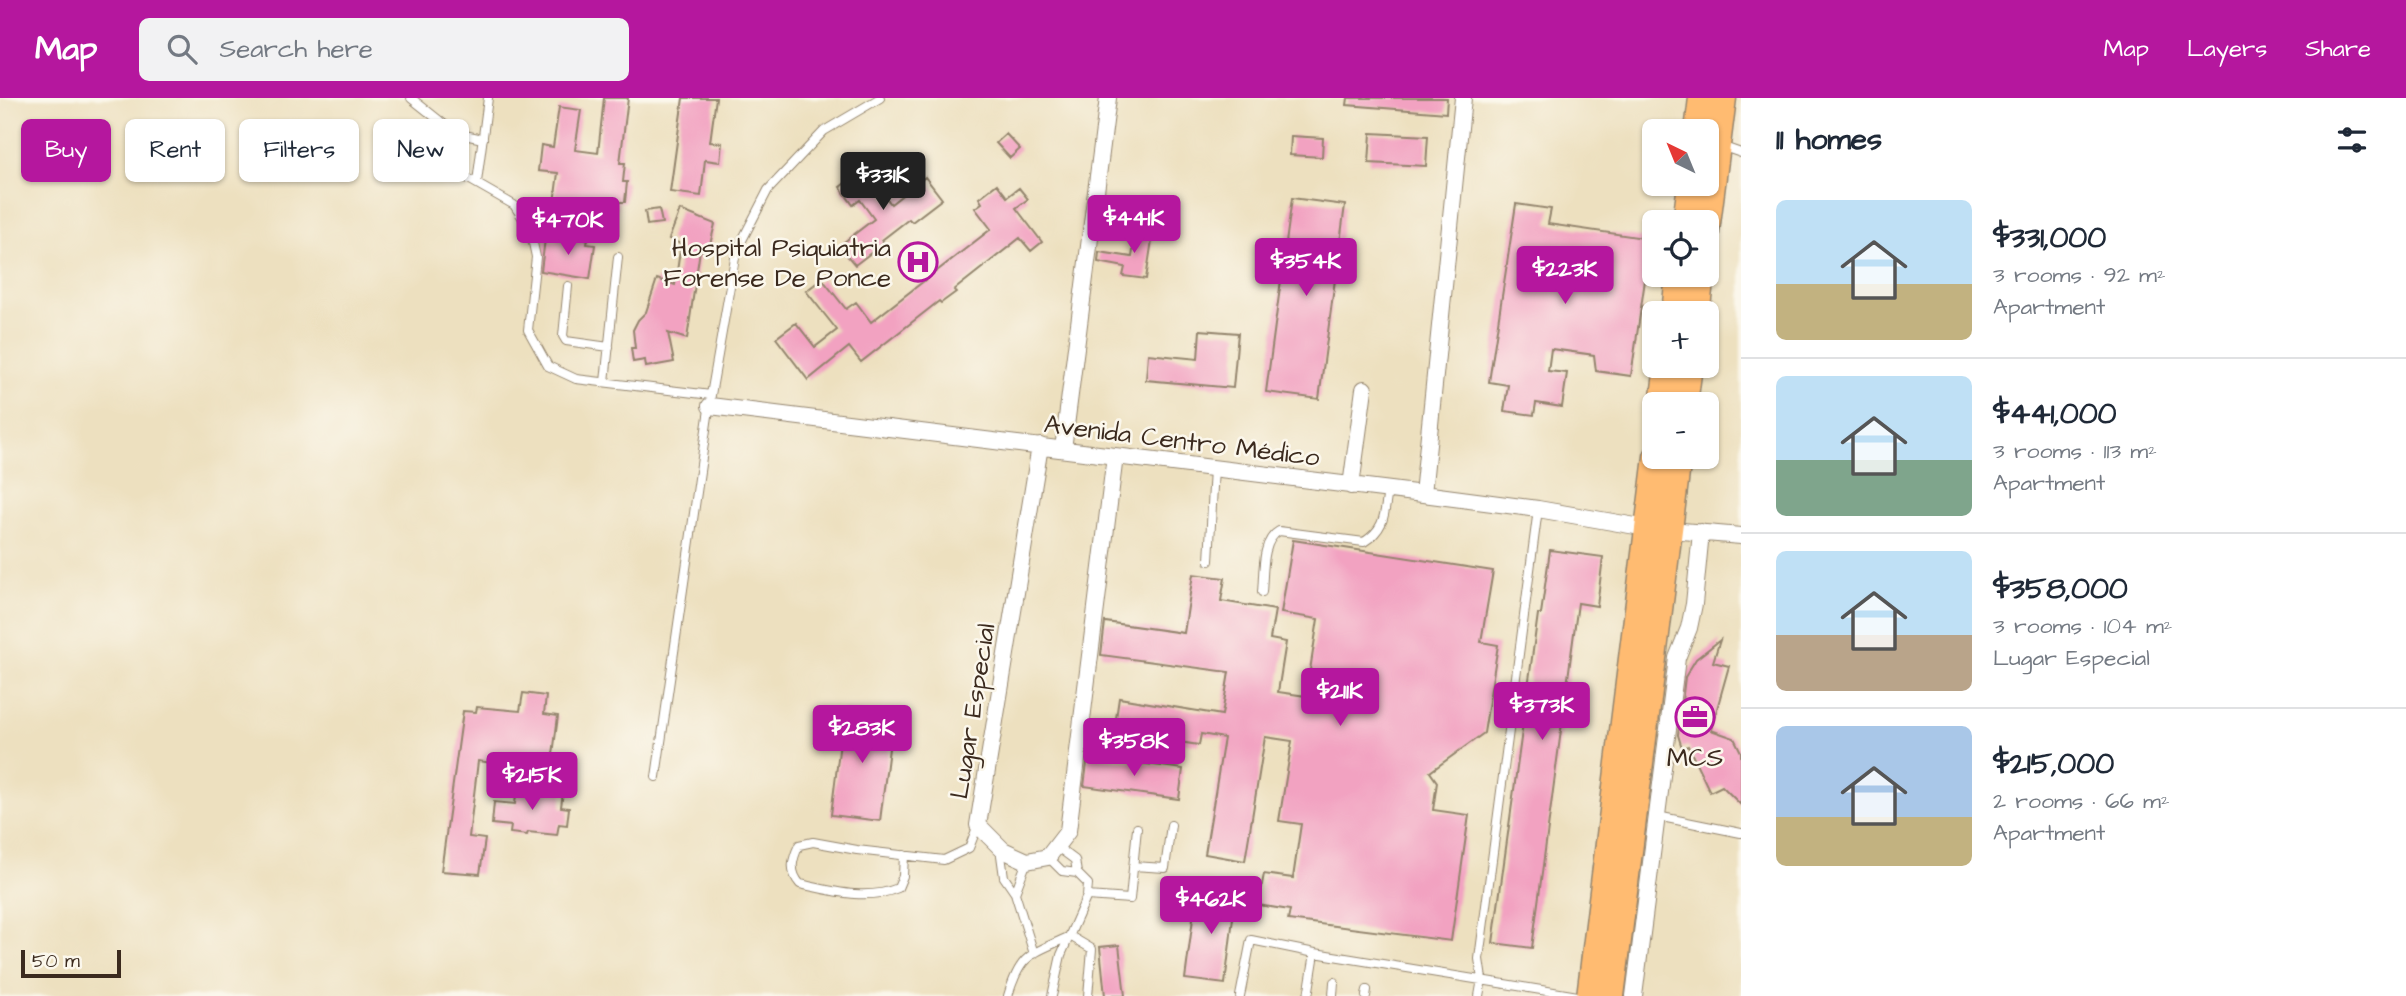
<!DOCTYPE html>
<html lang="en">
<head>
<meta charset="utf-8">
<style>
	body { margin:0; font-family:"Architects Daughter",sans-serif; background:#f2f2f3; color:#1f2937; height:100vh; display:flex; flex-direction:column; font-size:26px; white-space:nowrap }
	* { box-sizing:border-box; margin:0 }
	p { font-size:23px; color:#747a83 }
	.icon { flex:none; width:38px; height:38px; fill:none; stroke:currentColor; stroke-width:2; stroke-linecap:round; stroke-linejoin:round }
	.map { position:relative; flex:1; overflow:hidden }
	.drawer { display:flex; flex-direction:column; background:#fff; width:665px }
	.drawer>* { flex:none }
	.top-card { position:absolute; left:21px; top:21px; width:665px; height:63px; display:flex; gap:14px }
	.needle { width:46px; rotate:317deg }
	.buttons { position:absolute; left:1642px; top:21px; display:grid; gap:14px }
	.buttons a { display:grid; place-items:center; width:77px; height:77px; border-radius:10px; background:#fff; box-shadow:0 2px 5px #0004; font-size:35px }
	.scale { position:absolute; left:21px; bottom:18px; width:100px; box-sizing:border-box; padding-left:7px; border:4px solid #3b2a1e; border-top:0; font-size:19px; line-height:24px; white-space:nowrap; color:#3b2a1e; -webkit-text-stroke:5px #fbf7ec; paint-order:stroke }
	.price { position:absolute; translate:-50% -60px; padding:0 16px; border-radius:7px; background:#b5179e; color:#fff; font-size:23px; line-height:46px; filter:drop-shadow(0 2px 4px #0008) }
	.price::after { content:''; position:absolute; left:50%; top:42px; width:21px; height:16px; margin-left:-10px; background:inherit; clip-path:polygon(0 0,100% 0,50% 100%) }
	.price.on { background:#222; color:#fff }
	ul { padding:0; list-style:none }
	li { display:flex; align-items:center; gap:21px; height:175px; padding:0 35px }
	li+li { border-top:2px solid #e0e1e3 }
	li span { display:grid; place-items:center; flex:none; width:196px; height:140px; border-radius:10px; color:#555 }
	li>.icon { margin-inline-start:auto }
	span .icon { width:84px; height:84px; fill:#fffc; stroke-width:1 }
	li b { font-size:30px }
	h2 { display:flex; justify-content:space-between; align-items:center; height:84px; padding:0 35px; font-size:30px }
	.pill { padding:0 24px; border-radius:10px; background:#fff; box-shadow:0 2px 5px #0004; font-size:24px; line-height:63px }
	.pill.on { background:#b5179e; color:#fff }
	header { display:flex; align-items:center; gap:42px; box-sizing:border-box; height:98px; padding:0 35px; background:#b5179e; color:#fff }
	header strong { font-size:33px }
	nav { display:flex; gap:38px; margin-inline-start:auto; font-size:24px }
	.search { width:490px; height:63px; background:#f2f2f3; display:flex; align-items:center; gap:18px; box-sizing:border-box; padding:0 24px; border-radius:10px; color:#747a83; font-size:26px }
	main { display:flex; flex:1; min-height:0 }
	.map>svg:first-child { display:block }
	.building { fill:#f2a2c1 }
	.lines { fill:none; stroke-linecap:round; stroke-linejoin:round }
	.lane-casing { stroke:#94856e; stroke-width:10 }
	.street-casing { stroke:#94856e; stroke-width:18 }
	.primary-casing { stroke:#94856e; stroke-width:27 }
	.lane { stroke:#fff; stroke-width:8 }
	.street { stroke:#fff; stroke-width:16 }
	.primary { stroke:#ffbb71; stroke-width:24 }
	.labels { text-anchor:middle; stroke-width:5; stroke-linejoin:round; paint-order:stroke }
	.poi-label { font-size:26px; fill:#3b2a1e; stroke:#fbf7ec; text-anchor:end }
	.street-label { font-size:26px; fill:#3b2a1e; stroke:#fbf7ec }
</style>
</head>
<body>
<header>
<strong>Map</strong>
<div class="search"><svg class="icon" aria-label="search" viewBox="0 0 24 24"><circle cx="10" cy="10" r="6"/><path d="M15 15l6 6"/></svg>Search here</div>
<nav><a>Map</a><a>Layers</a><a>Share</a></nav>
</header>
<main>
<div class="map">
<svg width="1741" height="898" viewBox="0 0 1741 898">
	<rect width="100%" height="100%" fill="#fbf7ec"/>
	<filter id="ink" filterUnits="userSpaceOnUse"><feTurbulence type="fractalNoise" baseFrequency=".0143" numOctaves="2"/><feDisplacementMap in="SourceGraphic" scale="14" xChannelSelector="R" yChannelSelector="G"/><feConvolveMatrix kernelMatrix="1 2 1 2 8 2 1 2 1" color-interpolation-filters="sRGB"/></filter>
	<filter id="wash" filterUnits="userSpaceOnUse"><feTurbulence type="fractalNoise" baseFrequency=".00686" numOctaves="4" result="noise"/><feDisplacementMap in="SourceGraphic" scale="28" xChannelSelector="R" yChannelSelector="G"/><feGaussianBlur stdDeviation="1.57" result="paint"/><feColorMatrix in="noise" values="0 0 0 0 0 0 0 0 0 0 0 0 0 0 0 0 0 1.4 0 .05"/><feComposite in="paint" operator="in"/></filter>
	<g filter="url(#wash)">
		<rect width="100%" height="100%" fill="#ede0bf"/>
		<g id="blocks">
			<!-- building -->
			<path class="building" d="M604,0H628L620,65H625L623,84H627L625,104H618L616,122L592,119L593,110L554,105L558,75L538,73L541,47L553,49L559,9L581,12L575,52L598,55Z
				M683,0H716L710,44L722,45L720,64L705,62L701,98L670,94Z
				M1348,0H1447L1446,15L1347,7Z
				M1371,35L1428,38L1426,68L1369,65Z
				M1006,36L1020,51L1010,60L996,45Z
				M1291,38L1323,40L1322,59L1290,57Z
				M864,71L891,106L925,79L942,101L912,124L909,121L882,142L884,145L855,167L839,148L874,121L860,102L853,107L840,89Z
				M997,86L1007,99L1019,90L1028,101L1016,110L1042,144L1031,153L1020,140L954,192L956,194L941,205L939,203L861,264L849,249L808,282L776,240L796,225L815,249L837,232L806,193L822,181L846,211L856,204L871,224L991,131L975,110L982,105L979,100Z
				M1292,100L1345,107L1319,301L1266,294Z
				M1516,106L1551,111L1548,126L1651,141L1631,278L1596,273L1594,257L1551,251L1548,273L1567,275L1562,309L1536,305L1534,317L1504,313L1508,287L1489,284Z
				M659,111L662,125L647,127L645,113Z
				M680,112L715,126L708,155L700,152L687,241L668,235L674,264L646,269L645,262L633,264L631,250H635L633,232L638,222L646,214L657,181L675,187L681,146L669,141Z
				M1137,127L1154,129L1146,181L1123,178L1125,169L1098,164L1099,154L1132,159Z
				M558,136L588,141L587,146L595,147L590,181L541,173L545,141L557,143Z
				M1200,232L1238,235L1233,290L1146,282L1148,256L1198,261Z
				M1293,442L1493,473L1481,544L1498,547L1484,635L1430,674L1437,684L1433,712L1469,717L1451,843L1288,822L1290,812L1258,807L1264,776L1293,780L1301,726L1279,723L1292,643L1265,639L1245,763L1205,756L1224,640L1201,636L1199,647L1114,634L1119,600L1222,617L1229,574L1101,557L1105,524L1184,535L1193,476L1225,480L1221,503L1275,512L1270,541L1286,544L1278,594L1306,598L1318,521L1281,515Z
				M1550,452L1603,459L1597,508L1578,505L1532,850L1493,845L1538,516H1541Z
				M1720,542L1713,564L1729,568L1711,632L1734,640L1741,654V707L1722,688L1710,694L1688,648L1682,650L1678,637L1685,579L1696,561Z
				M523,595L546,598L544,616L558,618L551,672L478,663L469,739L485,741L480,776L441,773L463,613L476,614L477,609L520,613Z
				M844,612L893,618L880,723L831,717Z
				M1088,658L1183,671L1179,701L1084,688Z
				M517,689L563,694L561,709L569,710L567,727L559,726L557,737L528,734L527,737L510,735L511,728L492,726L494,704L515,706Z
				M1197,790L1236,795L1225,886L1185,881Z
				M1119,847L1125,898H1105L1100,849Z"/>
		</g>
	</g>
	<g filter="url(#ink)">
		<use href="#blocks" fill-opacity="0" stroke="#94856e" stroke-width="2"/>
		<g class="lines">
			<!-- lane casing -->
			<g class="lane-casing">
				<path id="lane" d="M411,0L455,35L483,41
					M1721,48L1741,55
					M436,71L458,75L514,107L530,131L536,159L528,232L548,268L576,281L711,297
					M477,84L488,0
					M568,188L563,238L566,243L609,249
					M605,284L618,159
					M1209,463L1214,370
					M1262,494C1264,475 1261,443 1279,433L1364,444C1386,430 1384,416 1388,392
					M656,679L711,297L736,154L768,92L824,33L880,0
					M1657,718L1741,735
					M1000,750L1004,779L1015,795L1034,856
					M904,757L903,778L898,790C867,803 832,793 800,786C789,773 792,762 799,747L813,744L857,752L944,762L969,750L978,727
					M1048,759L1062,773L1077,775
					M1133,768L1165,770L1171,727
					M1015,795L1027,763
					M1087,798L1130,801L1137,730
					M1008,898C1021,854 1031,857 1070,838L1092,851L1088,898
					M1052,898L1061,857L1087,798L1088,786L1077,775L1075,762L1056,748
					M1240,898L1251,842L1315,855
					M1308,898L1315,855L1578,898
					M1333,898L1334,884
					M1366,898L1367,892
					M1479,898L1482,881L1479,861L1538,411"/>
			</g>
			<!-- street casing -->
			<g class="street-casing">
				<path id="street" d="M710,308L1423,396L1538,411L1647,430L1741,438
					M1040,348L978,727L1003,752L1027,763L1048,759L1068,733L1115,358
					M1063,351L1108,0
					M1351,388L1364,291
					M1423,396L1463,0
					M1634,898L1677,560L1689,530L1694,506L1701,434"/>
			</g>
			<!-- primary casing -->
			<g class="primary-casing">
				<path id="primary" d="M1697,33L1701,0
					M1685,124L1690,86
					M1706,141L1724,0
					M1674,215L1678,177
					M1697,215L1702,177
					M1662,306L1667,268
					M1685,306L1690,268
					M1589,898L1656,359
					M1612,898L1679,359"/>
			</g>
			<!-- lane -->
			<use href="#lane" class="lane"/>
			<!-- street -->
			<use href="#street" class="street"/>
			<!-- primary -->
			<use href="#primary" class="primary"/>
		</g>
	</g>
	<!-- icons -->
	<defs>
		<g id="hospital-ring" transform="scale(2.0125)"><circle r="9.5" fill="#fbf7ec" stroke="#b5179e" stroke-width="1.5"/><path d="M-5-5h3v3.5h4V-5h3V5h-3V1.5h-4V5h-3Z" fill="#b5179e"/></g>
		<g id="office-ring" transform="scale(2.0125)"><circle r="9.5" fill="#fbf7ec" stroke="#b5179e" stroke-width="1.5"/><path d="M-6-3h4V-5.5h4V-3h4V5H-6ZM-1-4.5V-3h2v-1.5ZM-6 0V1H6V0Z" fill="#b5179e"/></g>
	</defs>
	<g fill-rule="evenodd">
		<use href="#hospital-ring" x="918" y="164"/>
		<use href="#office-ring" x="1695" y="619"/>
	</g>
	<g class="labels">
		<!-- poi labels -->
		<g class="poi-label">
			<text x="891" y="158">Hospital Psiquiatria<tspan x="891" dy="30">Forense De Ponce</tspan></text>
			<text x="1695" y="668" text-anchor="middle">MCS</text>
		</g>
		<!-- street labels -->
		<g class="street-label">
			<text transform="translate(1182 342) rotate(7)" y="9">Avenida Centro Médico</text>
			<text transform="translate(972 613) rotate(-81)" y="9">Lugar Especial</text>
		</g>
	</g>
</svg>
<div class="buttons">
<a><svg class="needle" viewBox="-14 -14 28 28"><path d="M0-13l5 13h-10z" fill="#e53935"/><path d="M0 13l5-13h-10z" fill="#747a83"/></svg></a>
<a><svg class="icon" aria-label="locate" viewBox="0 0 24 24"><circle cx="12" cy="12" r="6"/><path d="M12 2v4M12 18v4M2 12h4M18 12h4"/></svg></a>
<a>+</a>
<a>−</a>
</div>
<div class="scale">50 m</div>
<b class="price on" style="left:883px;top:114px">$331K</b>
<b class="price" style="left:1134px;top:157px">$441K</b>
<b class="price" style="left:568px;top:159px">$470K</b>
<b class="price" style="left:1306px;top:200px">$354K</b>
<b class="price" style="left:1565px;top:208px">$223K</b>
<b class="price" style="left:1340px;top:630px">$211K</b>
<b class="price" style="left:1542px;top:644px">$373K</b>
<b class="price" style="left:862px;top:667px">$283K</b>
<b class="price" style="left:1134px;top:680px">$358K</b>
<b class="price" style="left:532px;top:714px">$215K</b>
<b class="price" style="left:1211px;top:838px">$462K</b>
<div class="top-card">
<a class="pill on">Buy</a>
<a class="pill">Rent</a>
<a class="pill">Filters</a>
<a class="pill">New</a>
</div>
</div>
<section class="drawer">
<h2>11 homes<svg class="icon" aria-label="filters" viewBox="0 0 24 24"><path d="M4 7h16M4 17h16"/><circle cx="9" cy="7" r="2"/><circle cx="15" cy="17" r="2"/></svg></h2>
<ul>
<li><span style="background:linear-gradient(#bfe0f5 60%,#c2b280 0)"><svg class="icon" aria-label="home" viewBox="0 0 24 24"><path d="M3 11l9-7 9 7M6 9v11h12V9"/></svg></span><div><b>$331,000</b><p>3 rooms · 92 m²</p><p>Apartment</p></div></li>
<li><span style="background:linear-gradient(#bfe0f5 60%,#7fa58c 0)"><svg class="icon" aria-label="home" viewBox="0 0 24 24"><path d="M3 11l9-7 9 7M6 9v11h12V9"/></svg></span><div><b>$441,000</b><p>3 rooms · 113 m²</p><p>Apartment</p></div></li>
<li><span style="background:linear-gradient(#bfe0f5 60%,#b9a48a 0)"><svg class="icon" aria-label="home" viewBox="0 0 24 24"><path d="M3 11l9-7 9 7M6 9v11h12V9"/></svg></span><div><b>$358,000</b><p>3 rooms · 104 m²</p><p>Lugar Especial</p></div></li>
<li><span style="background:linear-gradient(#a9c7e8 65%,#c2b280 0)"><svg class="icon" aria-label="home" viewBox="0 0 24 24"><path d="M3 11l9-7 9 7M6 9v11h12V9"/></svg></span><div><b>$215,000</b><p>2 rooms · 66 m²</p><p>Apartment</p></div></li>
</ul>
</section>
</main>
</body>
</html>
